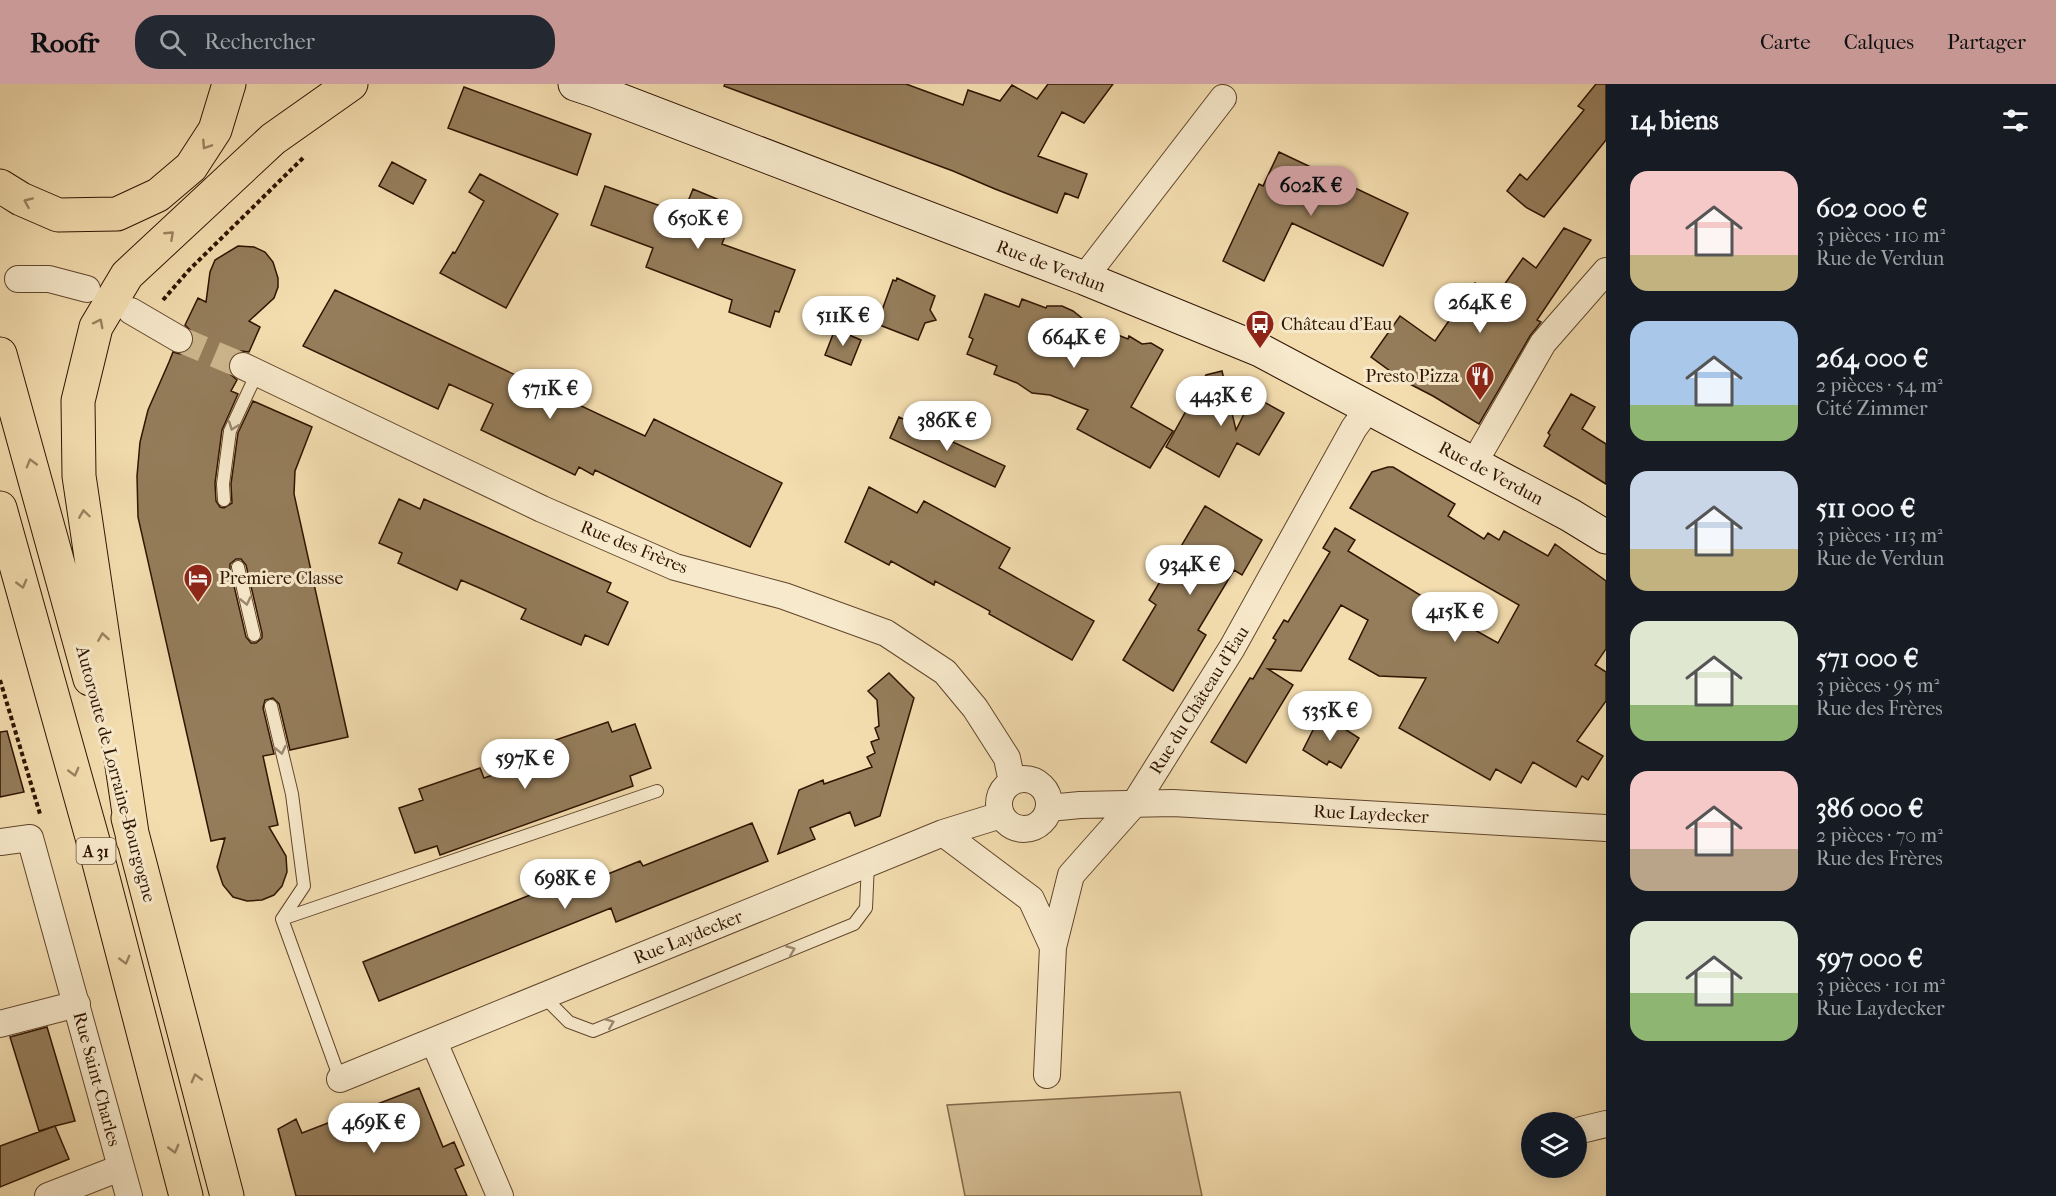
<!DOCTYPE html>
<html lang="fr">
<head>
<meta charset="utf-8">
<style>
	body { margin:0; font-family:"IM FELL French Canon",serif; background:#242831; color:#f1f3f6; height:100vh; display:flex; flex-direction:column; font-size:22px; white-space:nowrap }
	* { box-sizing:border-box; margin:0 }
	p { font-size:20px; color:#9ea1a6 }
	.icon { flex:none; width:33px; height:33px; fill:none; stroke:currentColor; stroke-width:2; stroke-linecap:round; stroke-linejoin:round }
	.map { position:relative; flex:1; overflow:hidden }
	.sheet { display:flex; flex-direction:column; background:#171b24; width:450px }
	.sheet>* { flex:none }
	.tools { position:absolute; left:1521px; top:1028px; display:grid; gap:12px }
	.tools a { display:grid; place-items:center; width:66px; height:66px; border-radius:50%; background:#171b24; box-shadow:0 3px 15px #0003; font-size:30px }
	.price { position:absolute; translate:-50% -51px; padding:0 14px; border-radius:21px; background:#fff; color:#222; font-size:20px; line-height:39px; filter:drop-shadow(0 2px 3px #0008) }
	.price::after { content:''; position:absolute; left:50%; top:36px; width:18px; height:14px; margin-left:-9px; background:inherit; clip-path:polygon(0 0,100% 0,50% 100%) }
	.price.selected { background:#c59692; color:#111 }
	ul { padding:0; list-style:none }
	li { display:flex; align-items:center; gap:18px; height:150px; padding:0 24px }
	li span { display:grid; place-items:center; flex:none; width:168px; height:120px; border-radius:18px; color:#555 }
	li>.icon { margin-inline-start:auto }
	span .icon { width:72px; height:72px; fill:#fffc; stroke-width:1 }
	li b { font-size:26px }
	h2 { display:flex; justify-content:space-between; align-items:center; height:72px; padding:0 24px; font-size:26px }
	header { display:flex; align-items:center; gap:36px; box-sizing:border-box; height:84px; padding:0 30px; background:#c59692; color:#111 }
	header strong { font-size:28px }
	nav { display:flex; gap:33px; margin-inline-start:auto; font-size:21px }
	.search { width:420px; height:54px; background:#242831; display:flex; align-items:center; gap:15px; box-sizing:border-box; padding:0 21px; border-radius:24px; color:#9ea1a6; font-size:22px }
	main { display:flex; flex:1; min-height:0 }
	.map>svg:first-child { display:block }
	.green { fill:#d2bb91; stroke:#816848; stroke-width:1.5 }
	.building { fill:#957d5b; stroke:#301400; stroke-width:1.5; fill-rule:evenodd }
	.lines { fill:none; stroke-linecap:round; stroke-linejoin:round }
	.street-tunnel { stroke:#ccb58c; stroke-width:26; stroke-dasharray:26 13; stroke-linecap:butt }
	.lane-casing { stroke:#61462c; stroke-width:14 }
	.street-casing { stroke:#61462c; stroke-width:28 }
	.secondary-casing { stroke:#301400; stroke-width:35 }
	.highway-casing { stroke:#301400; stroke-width:35 }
	.path { stroke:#301400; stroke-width:4; stroke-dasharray:4.5 3; stroke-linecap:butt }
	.lane { stroke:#f7e9cb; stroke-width:12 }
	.street { stroke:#f7e9cb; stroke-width:26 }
	.secondary { stroke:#f7e9cb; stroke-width:33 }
	.highway { stroke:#f3ddaf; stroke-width:33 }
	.oneway { stroke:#9b8360 }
	.oneway2 { stroke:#9d8970 }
	.labels { text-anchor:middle; stroke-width:6; stroke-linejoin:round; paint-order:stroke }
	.shield { fill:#f7e9cb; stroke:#6c543d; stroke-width:1.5 }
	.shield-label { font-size:16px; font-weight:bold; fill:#301400 }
	.street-label { font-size:18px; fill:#301400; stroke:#f7e9cb }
	.poi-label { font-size:18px; fill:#301400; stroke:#f7e9cb; text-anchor:start }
</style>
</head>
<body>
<header>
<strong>Roofr</strong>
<div class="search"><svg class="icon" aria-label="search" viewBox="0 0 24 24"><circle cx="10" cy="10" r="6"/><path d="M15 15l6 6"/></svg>Rechercher</div>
<nav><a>Carte</a><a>Calques</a><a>Partager</a></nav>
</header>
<main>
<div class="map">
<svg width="1606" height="1112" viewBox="0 0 1606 1112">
	<rect width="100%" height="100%" fill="#f3ddaf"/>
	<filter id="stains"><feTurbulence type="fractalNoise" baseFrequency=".00333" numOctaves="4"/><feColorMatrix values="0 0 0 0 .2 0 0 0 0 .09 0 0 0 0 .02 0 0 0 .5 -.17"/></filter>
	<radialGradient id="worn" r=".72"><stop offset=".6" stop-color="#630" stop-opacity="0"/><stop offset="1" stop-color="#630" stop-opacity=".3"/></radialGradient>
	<!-- green -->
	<path class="green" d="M1180,1008L1202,1112H965L947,1021Z"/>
	<!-- building -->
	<path class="building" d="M725,0H906L963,21L968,6L1000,17L1012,1L1037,15L1048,0H1113L1084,39L1062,28L1038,72L1087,90L1078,114L1065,109L1057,129L995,105L953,87L724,2Z
		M1596,0H1606V56L1544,133L1527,124L1507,107L1520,90L1527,96L1584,26L1578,22Z
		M464,3L591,50L577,91L448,44Z
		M1279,68L1408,129L1383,182L1292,139L1264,197L1223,177L1259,100L1263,102Z
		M392,78L426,96L413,120L379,102Z
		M480,90L558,130L506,224L440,189L453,168L455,169L484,117L469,108Z
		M605,102L680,129L682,124L685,125L693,105L736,123L722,160L795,186L779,228L775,227L770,243L729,228L732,216L646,183L653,164L591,141Z
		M1564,144L1591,156L1537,236L1541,238L1530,252L1479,340L1433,312L1404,297L1371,273L1400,232L1435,257L1475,199L1497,211L1523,174L1536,184Z
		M238,162L254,163L265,168L273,178L278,194V203L274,214L249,237L260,243L249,268L241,267L235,269L229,276L228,284L230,290L237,296L231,307L238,310L222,346L215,399L216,417L220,423L224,424L232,419L231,400L238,349L253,317L312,343L295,387L294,410L348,653L290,666L279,620L273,614L265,616L263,624L274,670L263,672L278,741L269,743L286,772L287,788L282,802L274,811L262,816L247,817L233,813L223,801L217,783L225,754L211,757L138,433L137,392L140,358L148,326L169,278L173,268L180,270L186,268L192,263L194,256L192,248L185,241L198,214L206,218L210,188L215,176ZM236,475H241L246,481L262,549V554L256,559H251L246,553L230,485V480Z
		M897,194L935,212L930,226L936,236L925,239L918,256L877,240L893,196L896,197Z
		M335,206L645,352L654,335L782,399L750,463L595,386L593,391L579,383L575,391L481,346L493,320L449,300L438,325L303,262Z
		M985,210L1019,223L1022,215L1046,224L1047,222H1062L1073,227L1083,235L1082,237L1128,255L1129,252L1142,260L1151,259L1163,266L1131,323L1173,347L1150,384L1077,345L1088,326L1050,311L1032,309L1017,299L994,290L997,282L967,270L973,255L969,253Z
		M835,245L861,256L851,281L825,271Z
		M1222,287L1236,346L1253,312L1284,329L1259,371L1237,359L1219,393L1166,363L1206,291Z
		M1571,310L1595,323L1582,345L1606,360V400L1544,362L1550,351L1548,349Z
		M899,333L1005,382L995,403L890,354Z
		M1388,383H1393L1455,420L1448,432L1484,455L1488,449L1499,456L1504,447L1548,472L1555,460L1606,497V565L1595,581L1606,588V617L1577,657L1603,672L1588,696L1582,692L1576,703L1533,678L1521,699L1496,685L1490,696L1399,644L1426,594L1379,592L1349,575L1368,536L1341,521L1301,587L1268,585L1293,601L1246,679L1211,658L1250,594L1253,595L1276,556L1273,554L1284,536L1288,538L1330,468L1323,464L1335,444L1355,456L1348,467L1425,514L1423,517L1498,559L1519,521L1350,424L1372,388Z
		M869,403L917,429L924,417L1010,464L999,484L1094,537L1072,576L989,530L990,527L935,497L934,501L891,477L889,481L845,458Z
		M399,415L420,425L424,415L611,499L607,508L628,518L608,561L585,551L581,561L521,535L526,525L484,506L461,496L457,506L398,479L402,469L379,459Z
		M1205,422L1262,456L1242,491L1234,486L1198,546L1206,551L1173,607L1123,576L1156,521L1149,516Z
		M889,589L914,614L880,732L855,742L850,728L810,744L815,755L778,770L799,706L823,696L824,700L872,683L867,673L875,669L871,658L879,655L875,644L879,642L877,616L868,607Z
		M1321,630L1359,654L1341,684L1329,677L1327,681L1303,666Z
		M608,638L612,648L635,640L651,684L630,692L633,702L440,771L437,762L415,769L399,724L423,716L419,705L480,684L484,694L527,679L551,670L547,659Z
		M7,647L24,708L0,713V648Z
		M752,739L768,777L616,838L611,824L379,917L363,878L595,785L598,794L640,777L643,782Z
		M47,943L75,1037L55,1042L69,1075L0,1103V1062L55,1042L39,1047L10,953Z
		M419,1004L443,1063L454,1058L464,1081L455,1085L467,1112H296L278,1045L296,1035L302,1049Z"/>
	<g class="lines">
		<!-- street-tunnel -->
		<path class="street-tunnel" d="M179,255L243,282"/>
		<!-- lane casing -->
		<g class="lane-casing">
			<path id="lane" d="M224,416L223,400L230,347L257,289
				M238,483L254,551
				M271,622L292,710L304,802L282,835L340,995
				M282,835L657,707
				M544,913L569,938L593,947L854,840L866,824L868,779"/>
		</g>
		<!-- street casing -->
		<g class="street-casing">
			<path id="street" d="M1084,194L1223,14
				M18,195H49L87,205
				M131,227L179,255
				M243,282L542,425L675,483L784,512L886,549L945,588L975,624L1007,674L1012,698
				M1474,379L1543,259L1606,187
				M999 720a25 25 0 1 1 50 0a25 25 0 1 1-50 0Z
				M1049,724L1080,721L1173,719L1606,744
				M943,749L1031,815L1053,863L1047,991
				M0,758L30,754L129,1112
				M1053,863L1071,791L1135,719L1232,564L1354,344L1368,325
				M0,940L77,920
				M434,958L500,1112
				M340,995L943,749L1001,731
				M1581,1046L1606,1040
				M48,1112L120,1084"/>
		</g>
		<!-- secondary casing -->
		<g class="secondary-casing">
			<path id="secondary" d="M575,0L596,7L1084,194L1260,266L1570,431L1606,453"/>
		</g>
		<!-- highway casing -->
		<g class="highway-casing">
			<path id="highway" d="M0,102L21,115L58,131L117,130L158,111L191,83L215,46L229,0
				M0,270L90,595
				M0,424L97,771L186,1112
				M128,734L227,1112
				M133,756L79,392L78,317L96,243L127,191L273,55L351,0"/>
		</g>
		<!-- path -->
		<path class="path" d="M163,216L189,186L303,74
			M0,596L40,730"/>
		<!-- lane -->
		<use href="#lane" class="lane"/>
		<!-- street -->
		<use href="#street" class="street"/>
		<!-- secondary -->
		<use href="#secondary" class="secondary"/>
		<!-- highway -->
		<use href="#highway" class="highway"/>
	</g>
	<!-- one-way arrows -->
	<defs><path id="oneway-chevron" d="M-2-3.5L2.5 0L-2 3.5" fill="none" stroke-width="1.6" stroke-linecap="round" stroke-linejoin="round" transform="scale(1.5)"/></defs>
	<g class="oneway">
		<use href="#oneway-chevron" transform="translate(206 61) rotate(123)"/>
		<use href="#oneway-chevron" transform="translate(28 118) rotate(-156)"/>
		<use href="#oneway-chevron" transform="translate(170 151) rotate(-43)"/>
		<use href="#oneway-chevron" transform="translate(99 239) rotate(-63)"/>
		<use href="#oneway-chevron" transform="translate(31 379) rotate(-106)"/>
		<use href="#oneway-chevron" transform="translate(84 430) rotate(-98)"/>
		<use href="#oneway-chevron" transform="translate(22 500) rotate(75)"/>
		<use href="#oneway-chevron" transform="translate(103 553) rotate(-99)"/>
		<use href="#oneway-chevron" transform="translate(74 688) rotate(75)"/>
		<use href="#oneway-chevron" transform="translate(125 876) rotate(75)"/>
		<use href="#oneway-chevron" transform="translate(196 994) rotate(-105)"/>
		<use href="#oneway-chevron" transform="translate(174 1065) rotate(75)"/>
	</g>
	<g class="oneway2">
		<use href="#oneway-chevron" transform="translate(233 342) rotate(110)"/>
		<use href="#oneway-chevron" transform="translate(246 517) rotate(77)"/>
		<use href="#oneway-chevron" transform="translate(281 666) rotate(77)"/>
		<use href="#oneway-chevron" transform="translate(791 866) rotate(-22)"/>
		<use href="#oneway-chevron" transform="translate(610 939) rotate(-22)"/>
	</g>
	<!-- icons -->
	<defs>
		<g id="bus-pin" transform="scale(1.5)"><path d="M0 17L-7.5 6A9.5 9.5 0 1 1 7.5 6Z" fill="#8f2418" stroke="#f7e9cb"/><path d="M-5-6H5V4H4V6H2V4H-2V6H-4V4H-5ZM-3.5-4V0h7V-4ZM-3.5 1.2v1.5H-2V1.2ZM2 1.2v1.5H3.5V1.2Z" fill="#fff"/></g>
		<g id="restaurant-pin" transform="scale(1.5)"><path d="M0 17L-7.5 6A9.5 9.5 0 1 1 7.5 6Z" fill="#8f2418" stroke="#f7e9cb"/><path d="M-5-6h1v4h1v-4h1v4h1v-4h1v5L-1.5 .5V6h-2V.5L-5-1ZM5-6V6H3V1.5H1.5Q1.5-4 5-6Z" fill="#fff"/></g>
		<g id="hotel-pin" transform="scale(1.5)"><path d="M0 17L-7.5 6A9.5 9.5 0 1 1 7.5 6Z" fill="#8f2418" stroke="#f7e9cb"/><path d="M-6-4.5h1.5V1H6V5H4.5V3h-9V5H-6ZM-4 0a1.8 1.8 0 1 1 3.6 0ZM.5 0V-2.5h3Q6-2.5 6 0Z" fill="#fff"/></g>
	</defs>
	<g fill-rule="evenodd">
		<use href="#bus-pin" x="1260" y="240"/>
		<use href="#restaurant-pin" x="1480" y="292"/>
		<use href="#hotel-pin" x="198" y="494"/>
	</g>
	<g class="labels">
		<!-- shield labels -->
		<rect class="shield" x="76.5" y="754" width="39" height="26" rx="4.5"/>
		<g class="shield-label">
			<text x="96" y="773">A 31</text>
		</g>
		<!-- street labels -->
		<g class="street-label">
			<text transform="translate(1051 182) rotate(21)" y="6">Rue de Verdun</text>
			<text transform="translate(1491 389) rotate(28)" y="6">Rue de Verdun</text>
			<text transform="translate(634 463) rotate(22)" y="6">Rue des Frères</text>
			<text transform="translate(1199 616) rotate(-58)" y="6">Rue du Château d'Eau</text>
			<text transform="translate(116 690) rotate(75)" y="6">Autoroute de Lorraine-Bourgogne</text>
			<text transform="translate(1371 730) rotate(3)" y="6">Rue Laydecker</text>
			<text transform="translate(688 853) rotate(-22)" y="6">Rue Laydecker</text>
			<text transform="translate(97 995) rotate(75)" y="6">Rue Saint-Charles</text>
		</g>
		<!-- poi labels -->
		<g class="poi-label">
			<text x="1281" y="246">Château d'Eau</text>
			<text x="1459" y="298" text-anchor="end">Presto Pizza</text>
			<text x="219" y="500">Premiere Classe</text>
		</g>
	</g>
	<rect width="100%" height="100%" filter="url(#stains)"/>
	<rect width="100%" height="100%" fill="url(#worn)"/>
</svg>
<div class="tools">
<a><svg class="icon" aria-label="layers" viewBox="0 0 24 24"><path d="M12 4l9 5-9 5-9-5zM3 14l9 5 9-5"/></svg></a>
</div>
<b class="price selected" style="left:1311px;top:133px">602K €</b>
<b class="price" style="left:698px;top:166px">650K €</b>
<b class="price" style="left:1480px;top:250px">264K €</b>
<b class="price" style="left:843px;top:263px">511K €</b>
<b class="price" style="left:1074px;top:285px">664K €</b>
<b class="price" style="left:550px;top:336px">571K €</b>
<b class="price" style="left:1221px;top:343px">443K €</b>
<b class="price" style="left:947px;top:368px">386K €</b>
<b class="price" style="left:1190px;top:512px">934K €</b>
<b class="price" style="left:1455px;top:559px">415K €</b>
<b class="price" style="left:1330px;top:658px">535K €</b>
<b class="price" style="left:525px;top:706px">597K €</b>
<b class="price" style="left:565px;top:826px">698K €</b>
<b class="price" style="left:374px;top:1070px">469K €</b>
</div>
<section class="sheet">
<h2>14 biens<svg class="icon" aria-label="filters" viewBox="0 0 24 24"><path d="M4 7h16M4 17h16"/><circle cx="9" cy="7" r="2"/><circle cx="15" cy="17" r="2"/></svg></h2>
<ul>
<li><span style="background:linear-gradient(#f6c9c9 70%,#c2b280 0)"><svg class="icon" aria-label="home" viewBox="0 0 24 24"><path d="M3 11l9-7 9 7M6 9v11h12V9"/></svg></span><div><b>602 000 €</b><p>3 pièces · 110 m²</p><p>Rue de Verdun</p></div></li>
<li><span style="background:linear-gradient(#a9c7e8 70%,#8fb573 0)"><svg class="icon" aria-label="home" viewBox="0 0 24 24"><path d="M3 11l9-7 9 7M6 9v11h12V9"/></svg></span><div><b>264 000 €</b><p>2 pièces · 54 m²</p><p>Cité Zimmer</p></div></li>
<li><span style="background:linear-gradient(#c9d6e8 65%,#c2b280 0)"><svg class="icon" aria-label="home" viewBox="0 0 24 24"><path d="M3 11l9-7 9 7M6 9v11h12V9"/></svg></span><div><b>511 000 €</b><p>3 pièces · 113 m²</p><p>Rue de Verdun</p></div></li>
<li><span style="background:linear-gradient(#dfe7d0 70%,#8fb573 0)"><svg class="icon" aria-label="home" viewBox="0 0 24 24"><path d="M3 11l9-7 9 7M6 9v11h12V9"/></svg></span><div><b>571 000 €</b><p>3 pièces · 95 m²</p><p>Rue des Frères</p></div></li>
<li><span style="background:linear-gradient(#f6c9c9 65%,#b9a48a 0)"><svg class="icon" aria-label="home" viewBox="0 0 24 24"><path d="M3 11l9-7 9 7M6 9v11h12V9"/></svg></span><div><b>386 000 €</b><p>2 pièces · 70 m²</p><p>Rue des Frères</p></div></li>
<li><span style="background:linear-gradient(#dfe7d0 60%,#8fb573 0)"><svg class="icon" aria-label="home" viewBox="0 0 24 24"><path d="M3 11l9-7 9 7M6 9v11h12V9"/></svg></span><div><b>597 000 €</b><p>3 pièces · 101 m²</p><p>Rue Laydecker</p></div></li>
</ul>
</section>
</main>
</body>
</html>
